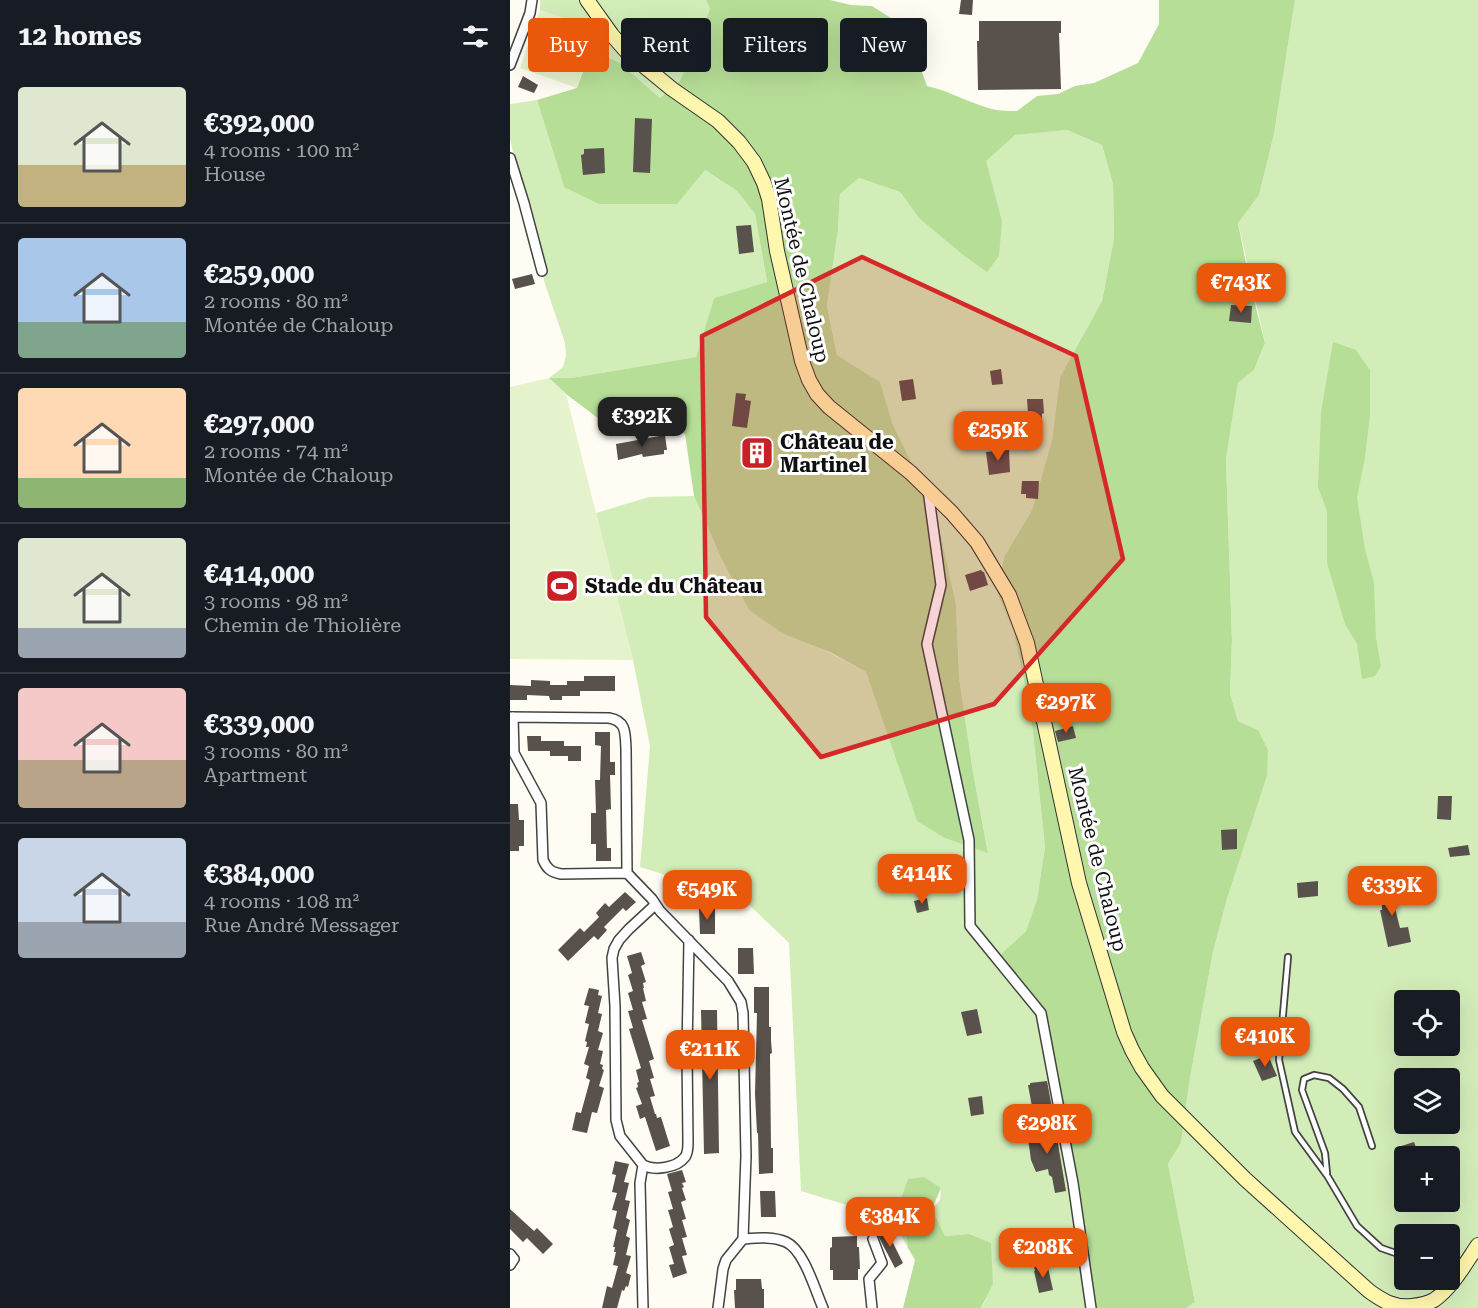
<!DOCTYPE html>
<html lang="en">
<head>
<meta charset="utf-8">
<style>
	body { margin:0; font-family:"Roboto Serif",serif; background:#242831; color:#f1f3f6; height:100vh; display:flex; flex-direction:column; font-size:22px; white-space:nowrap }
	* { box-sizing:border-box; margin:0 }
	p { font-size:20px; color:#9ea1a6 }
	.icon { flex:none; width:33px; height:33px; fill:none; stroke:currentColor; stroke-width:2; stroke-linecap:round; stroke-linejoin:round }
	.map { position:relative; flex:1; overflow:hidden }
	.drawer { display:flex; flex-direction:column; background:#171b24; width:510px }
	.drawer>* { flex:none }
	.hud { position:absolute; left:18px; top:18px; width:570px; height:54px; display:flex; gap:12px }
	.controls { position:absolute; left:884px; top:990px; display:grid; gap:12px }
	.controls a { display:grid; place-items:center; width:66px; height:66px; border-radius:6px; background:#171b24; box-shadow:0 6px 24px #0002; font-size:30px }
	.price { position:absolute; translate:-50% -51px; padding:0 14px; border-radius:12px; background:#ea580c; color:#fff; font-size:20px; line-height:39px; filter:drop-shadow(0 2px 3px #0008) }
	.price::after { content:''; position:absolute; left:50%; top:36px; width:18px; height:14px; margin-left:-9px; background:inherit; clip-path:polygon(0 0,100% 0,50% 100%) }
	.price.current { background:#222; color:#fff }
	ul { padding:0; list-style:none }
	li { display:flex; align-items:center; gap:18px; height:150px; padding:0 18px }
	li+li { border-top:2px solid #363941 }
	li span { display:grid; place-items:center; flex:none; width:168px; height:120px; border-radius:6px; color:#555 }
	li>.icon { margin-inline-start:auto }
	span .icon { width:72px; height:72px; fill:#fffc; stroke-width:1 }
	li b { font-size:26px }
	h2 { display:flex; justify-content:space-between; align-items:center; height:72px; padding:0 18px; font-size:26px }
	.chip { padding:0 21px; border-radius:6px; background:#171b24; box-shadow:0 6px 24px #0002; font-size:21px; line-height:54px }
	.chip.current { background:#ea580c; color:#fff }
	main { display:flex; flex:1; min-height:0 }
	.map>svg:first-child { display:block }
	.green { fill:#d3edb9; fill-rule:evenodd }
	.forest { fill:#b7de97 }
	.pitch { fill:#e5f3cc }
	.building { fill:#59514b }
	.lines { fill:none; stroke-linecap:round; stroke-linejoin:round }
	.service-casing { stroke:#434343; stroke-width:8 }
	.minor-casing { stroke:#434343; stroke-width:12 }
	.secondary-casing { stroke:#323232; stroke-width:16 }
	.service { stroke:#fff; stroke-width:4.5 }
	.minor { stroke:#fff; stroke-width:9 }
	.secondary { stroke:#fff7ae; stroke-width:14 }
	.marked { fill:#d62828; fill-opacity:0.2; stroke:#d62828; stroke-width:4.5; stroke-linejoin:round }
	.labels { text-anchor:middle; stroke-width:6; stroke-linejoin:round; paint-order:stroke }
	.street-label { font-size:20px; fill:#101010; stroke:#fff }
	.poi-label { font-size:20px; font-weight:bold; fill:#101010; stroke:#fff; text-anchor:start }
</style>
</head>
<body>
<main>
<section class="drawer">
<h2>12 homes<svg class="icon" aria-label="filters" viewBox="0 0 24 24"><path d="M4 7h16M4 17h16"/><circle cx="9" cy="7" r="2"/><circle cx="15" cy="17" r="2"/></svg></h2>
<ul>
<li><span style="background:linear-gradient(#dfe7d0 65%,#c2b280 0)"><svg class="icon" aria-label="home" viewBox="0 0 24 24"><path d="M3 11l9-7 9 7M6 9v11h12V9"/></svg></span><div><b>€392,000</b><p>4 rooms · 100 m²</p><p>House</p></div></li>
<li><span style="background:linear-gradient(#a9c7e8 70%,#7fa58c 0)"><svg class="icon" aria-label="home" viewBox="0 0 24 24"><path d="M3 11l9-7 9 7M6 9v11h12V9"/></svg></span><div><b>€259,000</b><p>2 rooms · 80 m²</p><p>Montée de Chaloup</p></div></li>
<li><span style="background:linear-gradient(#ffd9b3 75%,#8fb573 0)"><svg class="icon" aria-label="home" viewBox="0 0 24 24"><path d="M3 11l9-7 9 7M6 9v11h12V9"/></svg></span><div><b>€297,000</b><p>2 rooms · 74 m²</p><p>Montée de Chaloup</p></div></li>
<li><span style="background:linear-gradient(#dfe7d0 75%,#9aa5b1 0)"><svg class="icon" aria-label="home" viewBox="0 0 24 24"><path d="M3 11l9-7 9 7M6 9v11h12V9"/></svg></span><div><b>€414,000</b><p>3 rooms · 98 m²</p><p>Chemin de Thiolière</p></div></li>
<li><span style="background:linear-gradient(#f6c9c9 60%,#b9a48a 0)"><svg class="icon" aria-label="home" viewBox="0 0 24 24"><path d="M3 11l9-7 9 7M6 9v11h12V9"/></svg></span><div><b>€339,000</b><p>3 rooms · 80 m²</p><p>Apartment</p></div></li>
<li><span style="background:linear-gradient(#c9d6e8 70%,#9aa5b1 0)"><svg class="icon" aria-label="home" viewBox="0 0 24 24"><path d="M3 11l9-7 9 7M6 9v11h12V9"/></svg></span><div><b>€384,000</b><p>4 rooms · 108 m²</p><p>Rue André Messager</p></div></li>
</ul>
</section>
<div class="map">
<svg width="968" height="1308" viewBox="0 0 968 1308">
	<rect width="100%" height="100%" fill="#fffdf3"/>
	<!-- green -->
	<path class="green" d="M30,0H196L200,9L170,81L150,98L110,63L91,54L76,63L87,30L30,10Z
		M785,0H968V1308H676L685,1302L658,1164L671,1143L680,1078L703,952L717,899L757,776L748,730L728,721L720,693L722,640L716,459L728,383L744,370L755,343L728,222L749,195L764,134ZM894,1000H939V1046H894ZM894,1078H939V1124H894ZM894,1156H939V1202H894ZM894,1234H939V1280H894Z
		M27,100L54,187L195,170L227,191L245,214L257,283L204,298L186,357L61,378H39L53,367L56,355L55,343L35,284L0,139V104Z
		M557,130L592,145L603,184L604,238L592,301L550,377L542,440L522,510L494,557L487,593L503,630L521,714L535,847L527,899L516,931L491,954L536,1013L586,1308H472L482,1284L459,1234L435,1236L422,1209L430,1200L431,1188L414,1178L391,1199L398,1248L382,1219L291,1191L279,943L233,899L130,867L140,746L123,660L86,513L139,497L184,496L212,560L239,610L356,672L407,821L478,852L463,772L449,677L446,605L426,512L383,425L370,382L327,355L317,306L328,230L330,194L349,178L390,192L409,218L492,221L475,161L504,135Z"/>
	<!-- forest -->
	<path class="forest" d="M196,0H320L341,5L362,6L387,22L405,54L417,86C440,91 459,103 482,109C490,111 499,111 507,111L527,96L548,94L565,86L584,83L628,63L649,24V0H785L764,134L749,195L728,223L741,289L755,343L744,370L728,383L716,459L722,640L720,693L728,721L748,730L758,750L757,776L717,899L703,952L680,1078L671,1143L658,1164L685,1302L676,1308H586L536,1013L491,954L516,931L527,899L535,847L521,714L503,630L487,593L494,557L522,510L542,440L550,377L592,301L604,238L603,184L592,145L557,130L505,135L476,161L492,221L489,256L477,272L452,254L409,218L390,192L349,178L330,194L328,230L317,306L327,355L370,382L383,425L426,512L446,605L449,677L463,772L478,853L435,838L407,821L356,672L320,652L274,634L239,610L212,560L184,496L175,434L147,424L105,431L56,394L39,378H61L186,357L204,298L257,282L245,214L227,191L195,170L167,204H89L54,187L27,100L67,88L76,63L91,54L110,63L150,98L170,81L200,9Z
		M823,342L846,350L860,370V415L855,457L847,498L855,549L864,583L866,638L871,666L865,676L852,679L847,644L835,624L817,563V511L808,487L811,412Z
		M414,1177L431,1188L422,1209L435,1236L459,1234L481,1243L483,1284L471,1308H393L405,1260L398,1248L391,1199L398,1179Z"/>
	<!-- pitch -->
	<path class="pitch" d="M30,10L88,30L67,88L10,68Z
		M39,378L56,394L123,660L0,659V387Z"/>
	<!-- building -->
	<path class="building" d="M451,0H463L462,15L449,14Z
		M469,21H551V33H549L551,89L468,90L467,41H469Z
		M13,76L28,85L24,93L8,87Z
		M125,118L142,119L140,173L123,172Z
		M94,148L95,173L73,175L71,155L74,154V149Z
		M241,225L244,252L229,254L226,226Z
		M22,274L25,284L5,289L2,279Z
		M721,305L742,306L741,323L719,321Z
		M491,369L493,384L482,385L480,371Z
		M403,379L406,399L392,401L389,381Z
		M226,393L236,394L235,400L241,401L237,428L222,426Z
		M517,399H533L534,413L532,414V419H520V414H518Z
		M155,435L157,450H154V454L133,457L132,454L108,460L106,444Z
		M235,439L262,441L260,468L232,466Z
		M499,450L500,472L479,475L476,452Z
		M512,481H529L528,499L516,498V494H511Z
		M471,570L473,572H474L478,585L460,591L455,575Z
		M74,676H105V691H70V696H52V700H40L39,696L17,695V700H0V685L21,686V680L40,681V685H57V681H74Z
		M563,726L566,738L548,742L545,731Z
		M85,732H100V762H105V775H100L101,809L96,810L97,848H101V861H86V844H81V813H86L85,780H90L91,746L85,745Z
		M17,736H31V741H54V746H71V761H58V756H40V751H18Z
		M928,796H942L941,820L927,819Z
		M0,804H8L9,820H14V846H9V851H0Z
		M727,829V849L712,850L711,830Z
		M958,845L960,855L940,857L938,848Z
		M436,857L439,871L409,877L408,874L400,877L399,870L404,863Z
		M872,879H885V896H882L890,928L898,927L901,942L878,947L870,910H872Z
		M808,881V896L788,898L787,883Z
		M115,892L126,902L116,911L113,908L94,927L97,930L88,940L84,936L58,961L48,950L70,928L74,932L89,917L86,913L95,903L99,907Z
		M417,898L419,910L407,913L404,901Z
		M205,908V934H190L189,909Z
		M228,948H243L244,974H228Z
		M131,952L135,964L131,966L136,982L133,983L134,988H133L136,1001L132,1002L137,1019L132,1020L144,1059L139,1061L144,1078L140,1079L145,1096L140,1097L145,1114H146L147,1118L151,1117L160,1146L146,1151L135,1117L130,1119L126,1106L132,1104L126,1088L128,1087L127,1083L129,1082L126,1070L131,1068L119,1029L123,1028L118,1011L123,1010L118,993L123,991L118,975L122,973L117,956Z
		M244,987H259V1027H261V1040L262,1053L260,1054L261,1148H263V1173L249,1174L248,1133H247L245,1094L247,1013H244Z
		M79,988L89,990L88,995L92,996L88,1013L92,1014L88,1031L93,1033L88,1050L93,1051L90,1064L93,1065L92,1069L94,1070L89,1086L94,1088L87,1113L82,1112L77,1133L62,1130L66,1112L71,1113L80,1080L76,1078L79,1066L74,1064L79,1047H76L77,1042L75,1041L79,1024L75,1023L79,1006L74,1005Z
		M467,1009L472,1033L457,1036L451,1012Z
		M191,1010H207L209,1153L194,1154Z
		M758,1055L767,1076L752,1081L743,1061Z
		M537,1081L542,1108L523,1112L518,1085H520V1083Z
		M472,1096L474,1114L461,1116L458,1098Z
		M545,1126L556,1191L545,1193L542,1177L539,1175L538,1169L526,1172L521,1160L517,1131Z
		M904,1142L909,1156H888L885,1148Z
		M105,1161L119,1164L114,1182L119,1183L115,1200L120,1201L116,1218L120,1220L116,1236L120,1238L116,1255L121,1256L116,1273L121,1275L118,1287L116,1286L114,1291L112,1290L107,1308H92L97,1286L102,1288L108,1266L103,1265L106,1252H104L105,1247H103L107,1230L103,1228L107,1211L102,1210L107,1193L102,1192L106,1175L102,1174Z
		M172,1170L176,1182L172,1183L174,1187L172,1188L176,1200L171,1202L176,1219L172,1220L177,1237L172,1238L177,1255L172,1256L177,1273L163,1278L159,1265L164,1264L159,1247L164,1245L159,1229L163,1227L158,1210L163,1209L158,1192L162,1191L157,1174Z
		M250,1191H265L266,1217H251Z
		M0,1209L24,1231L27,1228L43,1244L33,1254L17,1238L13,1242L0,1229Z
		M376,1229L393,1263L385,1268L367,1234Z
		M347,1236V1247H349L350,1269H348V1280H323V1270H320V1248L322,1247V1237Z
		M535,1264L536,1268H538L543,1290L529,1293L524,1271H525L524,1266Z
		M226,1279H251L252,1289H254V1308H225L224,1290H226Z"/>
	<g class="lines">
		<!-- service casing -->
		<g class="service-casing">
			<path id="service" d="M778,957L769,1060L785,1132L818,1177L847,1226L871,1248L894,1256
				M817,1174L815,1153L792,1090L794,1079L804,1075L819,1078L833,1089L849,1107L862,1146
				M939,1264L951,1265"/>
		</g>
		<!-- minor casing -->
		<g class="minor-casing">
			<path id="minor" d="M0,65L20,13L22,0
				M0,158L14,203L32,271
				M418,490L431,585L417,644L459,840L460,926L531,1013L563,1183L581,1308
				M0,717L99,718C117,721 115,734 116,749L117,873
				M3,717L4,753L31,803L33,860C37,869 41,872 51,874L117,873
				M117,873L142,899L150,911L218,981L231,1002L233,1013L236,1156L233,1239L216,1260L213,1269L208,1308
				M133,1165L110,1136L106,1120L105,1006L102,958L104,949L109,940L119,929L145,905
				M133,1165C144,1171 167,1168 175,1157C178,1153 178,1148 178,1143L177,1052L179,940
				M133,1165L130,1183L133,1308
				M233,1239C246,1238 263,1236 276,1242C294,1250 305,1290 313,1308
				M0,1254L4,1259L0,1265
				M362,1308L359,1279L372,1263L363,1239"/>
		</g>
		<!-- secondary casing -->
		<g class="secondary-casing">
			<path id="secondary" d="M77,0L102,35L117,52L162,89L208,121L229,142L244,162L254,183L259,199L267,251L292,361L299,380L307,394L319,407L401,473L442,513L467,542L499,595L517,643L569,883L614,1032L622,1050L632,1068L652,1096L735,1179L859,1291C873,1301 884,1308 902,1306C910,1305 917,1304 924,1300C941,1289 957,1261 968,1245"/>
		</g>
		<!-- service -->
		<use href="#service" class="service"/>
		<!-- minor -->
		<use href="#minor" class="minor"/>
		<!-- secondary -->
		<use href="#secondary" class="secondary"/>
	</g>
	<!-- marked area -->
	<path class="marked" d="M352,257L566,356L613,559L484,704L311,757L196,617L192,336Z"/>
	<!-- icons -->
	<defs>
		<g id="building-square" transform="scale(1.725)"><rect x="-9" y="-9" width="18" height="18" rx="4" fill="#c91f25" stroke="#fff"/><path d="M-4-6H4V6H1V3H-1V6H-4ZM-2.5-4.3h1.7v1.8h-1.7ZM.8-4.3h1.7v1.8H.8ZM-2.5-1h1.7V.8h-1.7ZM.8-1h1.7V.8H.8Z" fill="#fff"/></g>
		<g id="stadium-square" transform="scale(1.725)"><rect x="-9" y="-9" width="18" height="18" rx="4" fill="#c91f25" stroke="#fff"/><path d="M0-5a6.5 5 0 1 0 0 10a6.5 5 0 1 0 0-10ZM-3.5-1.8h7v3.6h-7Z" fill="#fff"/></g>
	</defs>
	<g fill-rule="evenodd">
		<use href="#building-square" x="247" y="453"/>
		<use href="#stadium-square" x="52" y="586"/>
	</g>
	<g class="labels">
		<!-- street labels -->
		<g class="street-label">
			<text transform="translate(292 270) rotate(77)" y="7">Montée de Chaloup</text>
			<text transform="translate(588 859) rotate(76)" y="7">Montée de Chaloup</text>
		</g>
		<!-- poi labels -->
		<g class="poi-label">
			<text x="270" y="449">Château de<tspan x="270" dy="23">Martinel</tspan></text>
			<text x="75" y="593">Stade du Château</text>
		</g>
	</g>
</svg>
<div class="controls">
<a><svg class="icon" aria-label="locate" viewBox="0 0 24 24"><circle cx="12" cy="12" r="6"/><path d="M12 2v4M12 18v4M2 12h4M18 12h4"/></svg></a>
<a><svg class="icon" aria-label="layers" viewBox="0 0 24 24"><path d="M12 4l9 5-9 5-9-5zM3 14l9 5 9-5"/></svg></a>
<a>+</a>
<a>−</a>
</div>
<b class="price" style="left:731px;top:314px">€743K</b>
<b class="price current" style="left:132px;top:448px">€392K</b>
<b class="price" style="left:488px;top:462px">€259K</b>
<b class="price" style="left:556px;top:734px">€297K</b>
<b class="price" style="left:412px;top:905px">€414K</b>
<b class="price" style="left:882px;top:917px">€339K</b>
<b class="price" style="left:197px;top:921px">€549K</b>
<b class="price" style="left:755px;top:1068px">€410K</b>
<b class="price" style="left:200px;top:1081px">€211K</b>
<b class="price" style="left:537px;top:1155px">€298K</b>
<b class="price" style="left:380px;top:1248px">€384K</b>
<b class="price" style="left:533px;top:1279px">€208K</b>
<div class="hud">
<a class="chip current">Buy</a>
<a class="chip">Rent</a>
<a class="chip">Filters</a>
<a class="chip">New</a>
</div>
</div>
</main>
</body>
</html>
